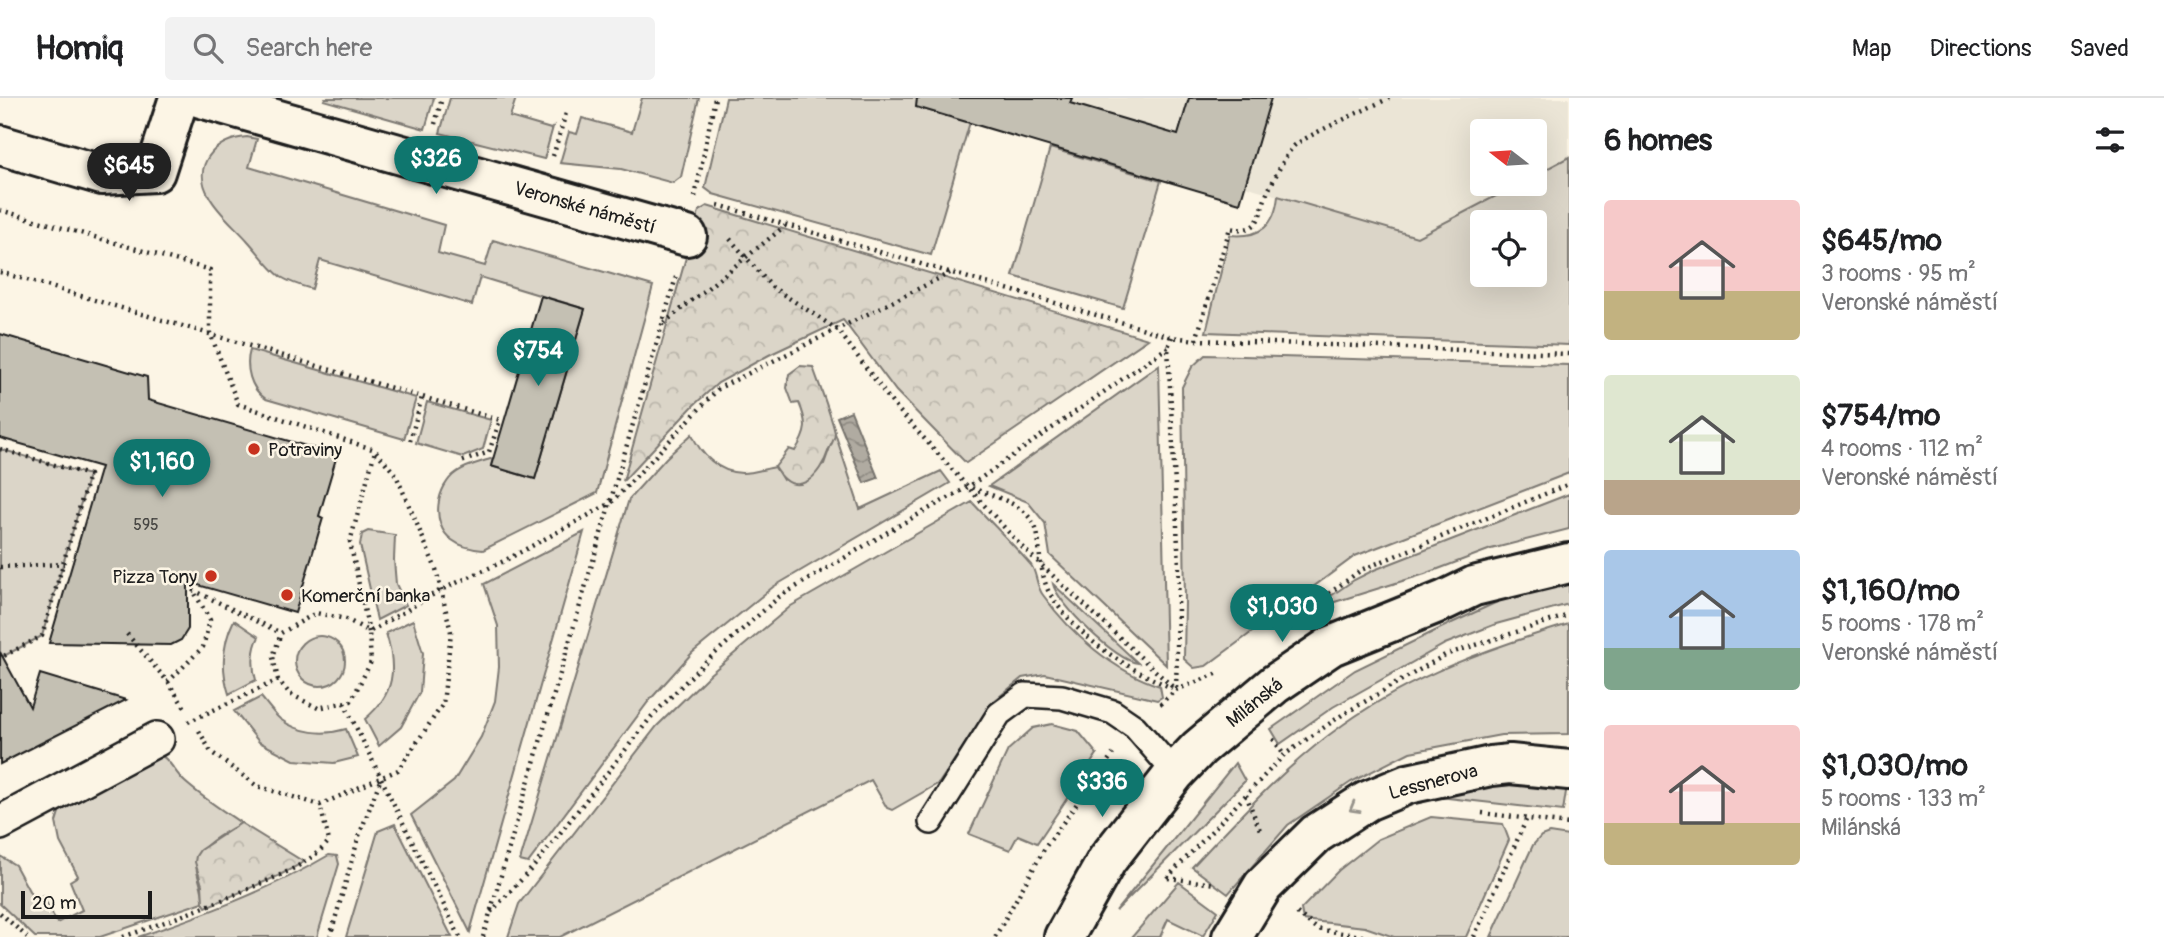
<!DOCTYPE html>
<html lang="en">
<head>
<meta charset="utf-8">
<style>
	body { margin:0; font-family:Pangolin,sans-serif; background:#f2f2f2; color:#202124; height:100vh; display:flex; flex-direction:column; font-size:26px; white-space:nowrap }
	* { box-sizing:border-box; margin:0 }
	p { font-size:23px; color:#757577 }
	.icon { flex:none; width:38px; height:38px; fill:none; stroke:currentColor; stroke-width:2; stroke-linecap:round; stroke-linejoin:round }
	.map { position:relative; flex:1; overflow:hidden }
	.drawer { display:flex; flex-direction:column; background:#fff; width:595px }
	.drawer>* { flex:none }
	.needle { width:46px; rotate:287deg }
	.controls { position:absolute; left:1470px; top:21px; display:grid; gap:14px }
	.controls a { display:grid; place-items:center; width:77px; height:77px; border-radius:7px; background:#fff; box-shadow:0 7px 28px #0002; font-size:35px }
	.scale { position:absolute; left:21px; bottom:18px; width:131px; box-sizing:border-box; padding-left:7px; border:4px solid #1c1c1c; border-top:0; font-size:19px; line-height:24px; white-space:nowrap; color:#1c1c1c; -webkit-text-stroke:5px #fcf5e5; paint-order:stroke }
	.price { position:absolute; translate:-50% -60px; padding:0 16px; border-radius:24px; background:#0f766e; color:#fff; font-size:23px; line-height:46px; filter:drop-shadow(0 2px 4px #0008) }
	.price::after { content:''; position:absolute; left:50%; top:42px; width:21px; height:16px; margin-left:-10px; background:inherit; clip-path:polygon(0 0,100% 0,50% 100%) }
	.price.active { background:#222; color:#fff }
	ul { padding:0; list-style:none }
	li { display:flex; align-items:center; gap:21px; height:175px; padding:0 35px }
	li span { display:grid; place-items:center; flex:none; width:196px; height:140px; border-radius:7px; color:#555 }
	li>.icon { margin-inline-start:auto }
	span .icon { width:84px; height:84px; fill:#fffc; stroke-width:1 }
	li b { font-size:30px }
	h2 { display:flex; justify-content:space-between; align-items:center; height:84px; padding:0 35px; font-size:30px }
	header { display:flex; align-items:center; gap:42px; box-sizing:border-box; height:98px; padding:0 35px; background:#fff; border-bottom:2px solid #e0e0e0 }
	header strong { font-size:33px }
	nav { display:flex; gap:38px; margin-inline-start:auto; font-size:24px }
	.search { width:490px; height:63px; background:#f2f2f2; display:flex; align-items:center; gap:18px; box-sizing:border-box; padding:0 24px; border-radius:7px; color:#757577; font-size:26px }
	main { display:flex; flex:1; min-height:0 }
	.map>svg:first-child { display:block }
	.built { fill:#ebe5d6 }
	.green { fill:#dbd5c8; stroke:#7c7872; stroke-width:2; fill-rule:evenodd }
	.forest { fill:url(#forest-crowns); stroke:#7c7872; stroke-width:2 }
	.water { fill:url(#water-waves); stroke:#75726c; stroke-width:2 }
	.building { fill:#c4c0b3; stroke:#1c1c1c; stroke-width:2 }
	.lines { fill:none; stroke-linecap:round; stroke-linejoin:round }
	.service-casing { stroke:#1c1c1c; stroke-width:28 }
	.pedestrian-casing { stroke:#1c1c1c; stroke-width:38 }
	.minor-casing { stroke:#1c1c1c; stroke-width:44 }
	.tertiary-casing { stroke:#1c1c1c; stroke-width:44 }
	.path { stroke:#1c1c1c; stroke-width:4.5; stroke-dasharray:2 5; stroke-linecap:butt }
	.service { stroke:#fcf5e5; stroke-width:23 }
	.pedestrian { stroke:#fcf5e5; stroke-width:33 }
	.minor { stroke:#fcf5e5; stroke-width:38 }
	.tertiary { stroke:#fcf5e5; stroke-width:38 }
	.oneway { stroke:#97938b }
	.poi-dot { fill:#c8321e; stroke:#fcf5e5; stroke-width:2.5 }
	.labels { text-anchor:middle; stroke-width:5; stroke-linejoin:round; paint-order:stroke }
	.number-label { font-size:16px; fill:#464542 }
	.street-label { font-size:19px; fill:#1c1c1c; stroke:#fcf5e5 }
	.poi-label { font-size:19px; fill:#1c1c1c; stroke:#fcf5e5; text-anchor:start }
</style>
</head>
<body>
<header>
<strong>Homiq</strong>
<div class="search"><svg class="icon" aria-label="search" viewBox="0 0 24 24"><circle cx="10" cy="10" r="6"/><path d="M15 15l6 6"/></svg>Search here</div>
<nav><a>Map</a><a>Directions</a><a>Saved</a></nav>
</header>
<main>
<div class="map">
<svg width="1569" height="839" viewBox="0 0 1569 839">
	<defs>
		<pattern id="forest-crowns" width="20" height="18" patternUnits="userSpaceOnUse" patternTransform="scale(1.75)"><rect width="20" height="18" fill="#dbd5c8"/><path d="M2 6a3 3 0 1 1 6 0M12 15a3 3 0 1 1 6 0" fill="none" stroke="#bbb6ab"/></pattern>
		<pattern id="water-waves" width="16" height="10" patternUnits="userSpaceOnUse" patternTransform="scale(1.75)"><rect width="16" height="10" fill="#b0aba1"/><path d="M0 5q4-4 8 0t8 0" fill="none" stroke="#8e8a82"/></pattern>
	</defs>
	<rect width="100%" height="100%" fill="#fcf5e5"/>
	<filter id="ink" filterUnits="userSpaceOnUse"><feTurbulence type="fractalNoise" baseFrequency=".0143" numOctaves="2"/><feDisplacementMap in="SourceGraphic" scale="14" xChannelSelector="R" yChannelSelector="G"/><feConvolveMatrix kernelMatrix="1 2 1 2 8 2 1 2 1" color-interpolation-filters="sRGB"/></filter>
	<g filter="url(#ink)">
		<!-- built -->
		<path class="built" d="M977,0H1569V59L1535,77V33H1482V86H1519L1417,140L1245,88L1240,105L970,25Z"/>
		<!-- green -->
		<path class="green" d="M325,0H434L425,31L324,2Z
			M450,0H516L510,19L551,31L553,29L544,61L440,35Z
			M642,0H699L681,79L673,85L621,71L560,65L569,34L577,36L582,20L632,34Z
			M726,0H977L931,157L713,96L705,90Z
			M247,39L257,41L249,69L444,127L438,155L485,168L493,142L653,188L597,395L483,452C472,451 461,449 452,442C430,426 436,388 457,374C467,367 482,364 493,360L491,368L535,381L585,211L480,179L472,207L320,162L312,191C301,188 291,185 281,179C269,170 259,155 248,143C236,129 218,115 209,98C191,67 215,41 247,39Z
			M1050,50L1161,83L1123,210L1013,178Z
			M1569,59V247L1206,234L1230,137C1260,140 1275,128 1278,98L1417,139L1519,86H1535V77ZM1482,124H1535V177H1482Z
			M250,252L416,300L404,341L266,301C250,291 245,269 250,252Z
			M1205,257L1569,267V375L1355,458L1206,568L1194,570L1184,561L1185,504L1182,289L1192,269Z
			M1159,267L1166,567L1050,457L1045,425L1028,404L989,388Z
			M427,304L491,322L483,351L463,359L416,345Z
			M835,335L860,411L941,373L950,385L773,489L692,555L648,604L528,765L520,763L629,401L666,360L692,336C700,356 719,375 742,375C753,375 764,371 775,369L783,382L824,366Z
			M0,351L89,377L42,538L0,560Z
			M1569,396V431L1491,451L1425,476L1312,511L1354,482L1374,472Z
			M972,404C991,425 1012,445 1031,467C1037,475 1036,488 1043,497C1071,536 1113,573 1160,588L1162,599L1157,602L1045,576L1022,580L993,604L939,685L892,712L887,710L871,682L560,839H508L519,806L657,628L710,576L791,508Z
			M368,433L395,437L394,462L396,486L406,507L377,522L360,447L362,436Z
			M584,434L470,834L411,717L454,683L481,639L495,603L499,569L498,528L484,486Z
			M1569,484V506L1496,526L1445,546L1333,609L1280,646L1271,631L1355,572L1443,529L1508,499Z
			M1053,486L1138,565C1117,564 1057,505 1053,486Z
			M234,522L259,539C252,551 252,570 256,582L229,596C221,571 222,546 234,522Z
			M413,522L423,555L420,594L401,629L379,648L365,621C395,596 397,571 386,535Z
			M1569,526V636L1501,637L1410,654L1351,684L1288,727L1228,796L1192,769C1240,718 1287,666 1344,626C1413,577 1489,550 1569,526Z
			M295 563a25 25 0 1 1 50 0a25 25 0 1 1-50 0Z
			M261,599C267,606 273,615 280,621C299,635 323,638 346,631L358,659L334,665L294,662L259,644L234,613Z
			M1052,626L1078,633L1097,656L1037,745L1018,737L1010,752L969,736L1008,652L1033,630Z
			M158,655C170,661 175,675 185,684C203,700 222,712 241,725C229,733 195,749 196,765C196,779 204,790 203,804L100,839H35L0,806V758L15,767L34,802L43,798L57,825L82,812L70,783L78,778L60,744L56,724L61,708Z
			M1235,665L1245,683L1116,813Z
			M1529,681H1568L1563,713L1430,698Z
			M1431,719L1503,726L1509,742L1466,839H1394L1365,829L1303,822L1301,811L1339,772L1378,741Z
			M395,726L452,839H346L378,733Z
			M1549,735L1569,738V839H1491L1533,747L1541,738Z
			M329,757L337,758L339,766L317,839H138C203,817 270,792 329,757Z
			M1179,784L1218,813L1203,838L1168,821L1160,839H1132Z"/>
		<!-- forest -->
		<path class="forest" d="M707,108L1148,241L966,365L896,293L843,222L769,257L718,285L694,307L623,383L699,113Z
			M800,268L813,269C817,281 835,327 835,336C835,340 831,347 829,351C820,379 796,404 775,369L789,351L795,353C807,334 808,326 799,305L793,306L787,290L789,276Z
			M241,725L304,764L278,778L206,809L203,804L202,787L195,764L196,758L200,752Z"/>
		<!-- water -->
		<path class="water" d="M851,313L878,380L864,385L837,319Z"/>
		<!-- building -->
		<path class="building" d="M917,0H1072L1070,5L1178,37L1189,0H1271L1240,105L916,9Z
			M541,198L585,211L535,381L491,368Z
			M0,236L147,279L148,302L337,357L319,418L323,420L295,515L188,484V531L181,542L171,547L49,545L101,369L0,340Z
			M0,554L30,609L40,576L126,602L0,666Z"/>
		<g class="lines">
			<!-- service casing -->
			<g class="service-casing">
				<path id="service" d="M931,724L999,616L1025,597L1062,599L1113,614L1135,629L1175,675"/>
			</g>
			<!-- pedestrian casing -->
			<g class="pedestrian-casing">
				<path id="pedestrian" d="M0,725L157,641"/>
			</g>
			<!-- minor casing -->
			<g class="minor-casing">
				<path id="minor" d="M201,0L687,138
					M0,47L102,77L155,74L179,0
					M1232,839L1263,788L1316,736L1367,703L1408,686L1491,668L1510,666L1569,672"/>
			</g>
			<!-- tertiary casing -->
			<g class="tertiary-casing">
				<path id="tertiary" d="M1064,839L1107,762L1175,675L1199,650L1275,586L1331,548L1445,502L1474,488L1569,465"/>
			</g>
			<!-- path -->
			<path class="path" d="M435,26L442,0
				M553,58L566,15
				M695,99L715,0
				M718,107L1172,239L1196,242L1569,256
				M0,112L210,172V235L238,306L375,352L396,377L436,471L451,534L443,606L398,672L320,707L257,688L211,654L197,629
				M730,141L772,189L838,232L893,306L1022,449L1176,592
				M0,174L500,322L489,354L461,364
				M664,225L785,128
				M1172,239L1168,249L1179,468L1176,591
				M1196,242L1230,130C1264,137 1258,113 1269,91C1276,78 1283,61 1293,49C1300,40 1374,8 1389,0
				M410,343L422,299
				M0,351L89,377L42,538L0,560
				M972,390C994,399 1023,404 1035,428C1039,437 1039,450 1040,460C1042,471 1044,486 1050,496C1078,541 1125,569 1172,590
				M0,469L64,466
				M1312,508L1361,472L1569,386
				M369,534L350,444L375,353
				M127,536L168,584L187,613
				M278,582L273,559L281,535L316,515L346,521L368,533
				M168,584L203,549L210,522L193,492L281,535
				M344,605C383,683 420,761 460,839
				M1160,606L1176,592L1219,575
				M188,624L278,582L290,596L318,610L351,603L371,564L369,534L441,492L504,463L611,405L719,290L950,175
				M1273,641L1284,657
				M1246,697L1260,732
				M1482,715L1569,726
				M1167,780L1284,657L1342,617L1445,557L1569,517
				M1168,780L1215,786
				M491,814L535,767L652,618L702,567L779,499L896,429L968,389L1168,249
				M0,815L27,839
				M1297,815L1317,831L1368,839
				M123,839C168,823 212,807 255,788C281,777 311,765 329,743L320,707
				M330,839L359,738L381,680
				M483,839L676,179
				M995,839L1046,748L1113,656
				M1474,839L1527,720"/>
			<!-- service -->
			<use href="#service" class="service"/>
			<!-- pedestrian -->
			<use href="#pedestrian" class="pedestrian"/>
			<!-- minor -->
			<use href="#minor" class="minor"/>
			<!-- tertiary -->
			<use href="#tertiary" class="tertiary"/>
		</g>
		<!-- one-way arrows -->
		<defs><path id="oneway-chevron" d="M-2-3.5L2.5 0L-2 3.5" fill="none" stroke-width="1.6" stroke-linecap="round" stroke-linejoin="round" transform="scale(1.75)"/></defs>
		<use class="oneway" href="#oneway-chevron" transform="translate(1354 710) rotate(150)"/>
	</g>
	<!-- markers -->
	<g class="poi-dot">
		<circle cx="254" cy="351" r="7"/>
		<circle cx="211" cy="478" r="7"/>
		<circle cx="287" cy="497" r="7"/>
	</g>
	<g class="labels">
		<!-- number labels -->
		<g class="number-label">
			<text x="146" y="432">595</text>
		</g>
		<!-- street labels -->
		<g class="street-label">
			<text transform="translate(585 109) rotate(16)" y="7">Veronské náměstí</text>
			<text transform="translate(1254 604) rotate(-39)" y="7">Milánská</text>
			<text transform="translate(1433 683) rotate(-15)" y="7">Lessnerova</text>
		</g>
		<!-- poi labels -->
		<g class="poi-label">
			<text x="268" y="358">Potraviny</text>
			<text x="197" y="485" text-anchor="end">Pizza Tony</text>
			<text x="301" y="504">Komerční banka</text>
		</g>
	</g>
</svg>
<div class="controls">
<a><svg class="needle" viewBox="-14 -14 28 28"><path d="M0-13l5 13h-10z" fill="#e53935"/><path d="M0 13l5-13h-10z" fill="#757577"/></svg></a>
<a><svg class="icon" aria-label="locate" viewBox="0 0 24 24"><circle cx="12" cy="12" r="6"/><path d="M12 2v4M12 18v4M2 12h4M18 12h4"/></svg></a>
</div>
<div class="scale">20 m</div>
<b class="price" style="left:436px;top:98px">$326</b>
<b class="price active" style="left:129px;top:105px">$645</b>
<b class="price" style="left:538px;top:290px">$754</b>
<b class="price" style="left:162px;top:401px">$1,160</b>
<b class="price" style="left:1282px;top:546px">$1,030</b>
<b class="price" style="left:1102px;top:721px">$336</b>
</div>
<section class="drawer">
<h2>6 homes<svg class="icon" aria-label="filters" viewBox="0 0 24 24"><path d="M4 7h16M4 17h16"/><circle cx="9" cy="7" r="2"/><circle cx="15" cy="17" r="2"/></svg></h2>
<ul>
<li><span style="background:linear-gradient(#f6c9c9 65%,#c2b280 0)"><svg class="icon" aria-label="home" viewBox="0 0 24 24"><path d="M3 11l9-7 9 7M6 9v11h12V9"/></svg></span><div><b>$645/mo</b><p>3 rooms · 95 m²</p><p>Veronské náměstí</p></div></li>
<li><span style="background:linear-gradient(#dfe7d0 75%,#b9a48a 0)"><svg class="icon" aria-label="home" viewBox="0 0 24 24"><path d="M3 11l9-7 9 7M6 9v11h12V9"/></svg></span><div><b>$754/mo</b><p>4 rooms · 112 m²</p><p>Veronské náměstí</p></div></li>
<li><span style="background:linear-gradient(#a9c7e8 70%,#7fa58c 0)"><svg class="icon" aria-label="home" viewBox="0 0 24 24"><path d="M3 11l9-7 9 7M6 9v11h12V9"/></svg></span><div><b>$1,160/mo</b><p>5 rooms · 178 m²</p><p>Veronské náměstí</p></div></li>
<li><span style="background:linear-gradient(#f6c9c9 70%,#c2b280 0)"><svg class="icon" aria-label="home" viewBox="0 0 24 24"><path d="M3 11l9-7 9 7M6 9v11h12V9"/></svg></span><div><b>$1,030/mo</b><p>5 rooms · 133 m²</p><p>Milánská</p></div></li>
</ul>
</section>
</main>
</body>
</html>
